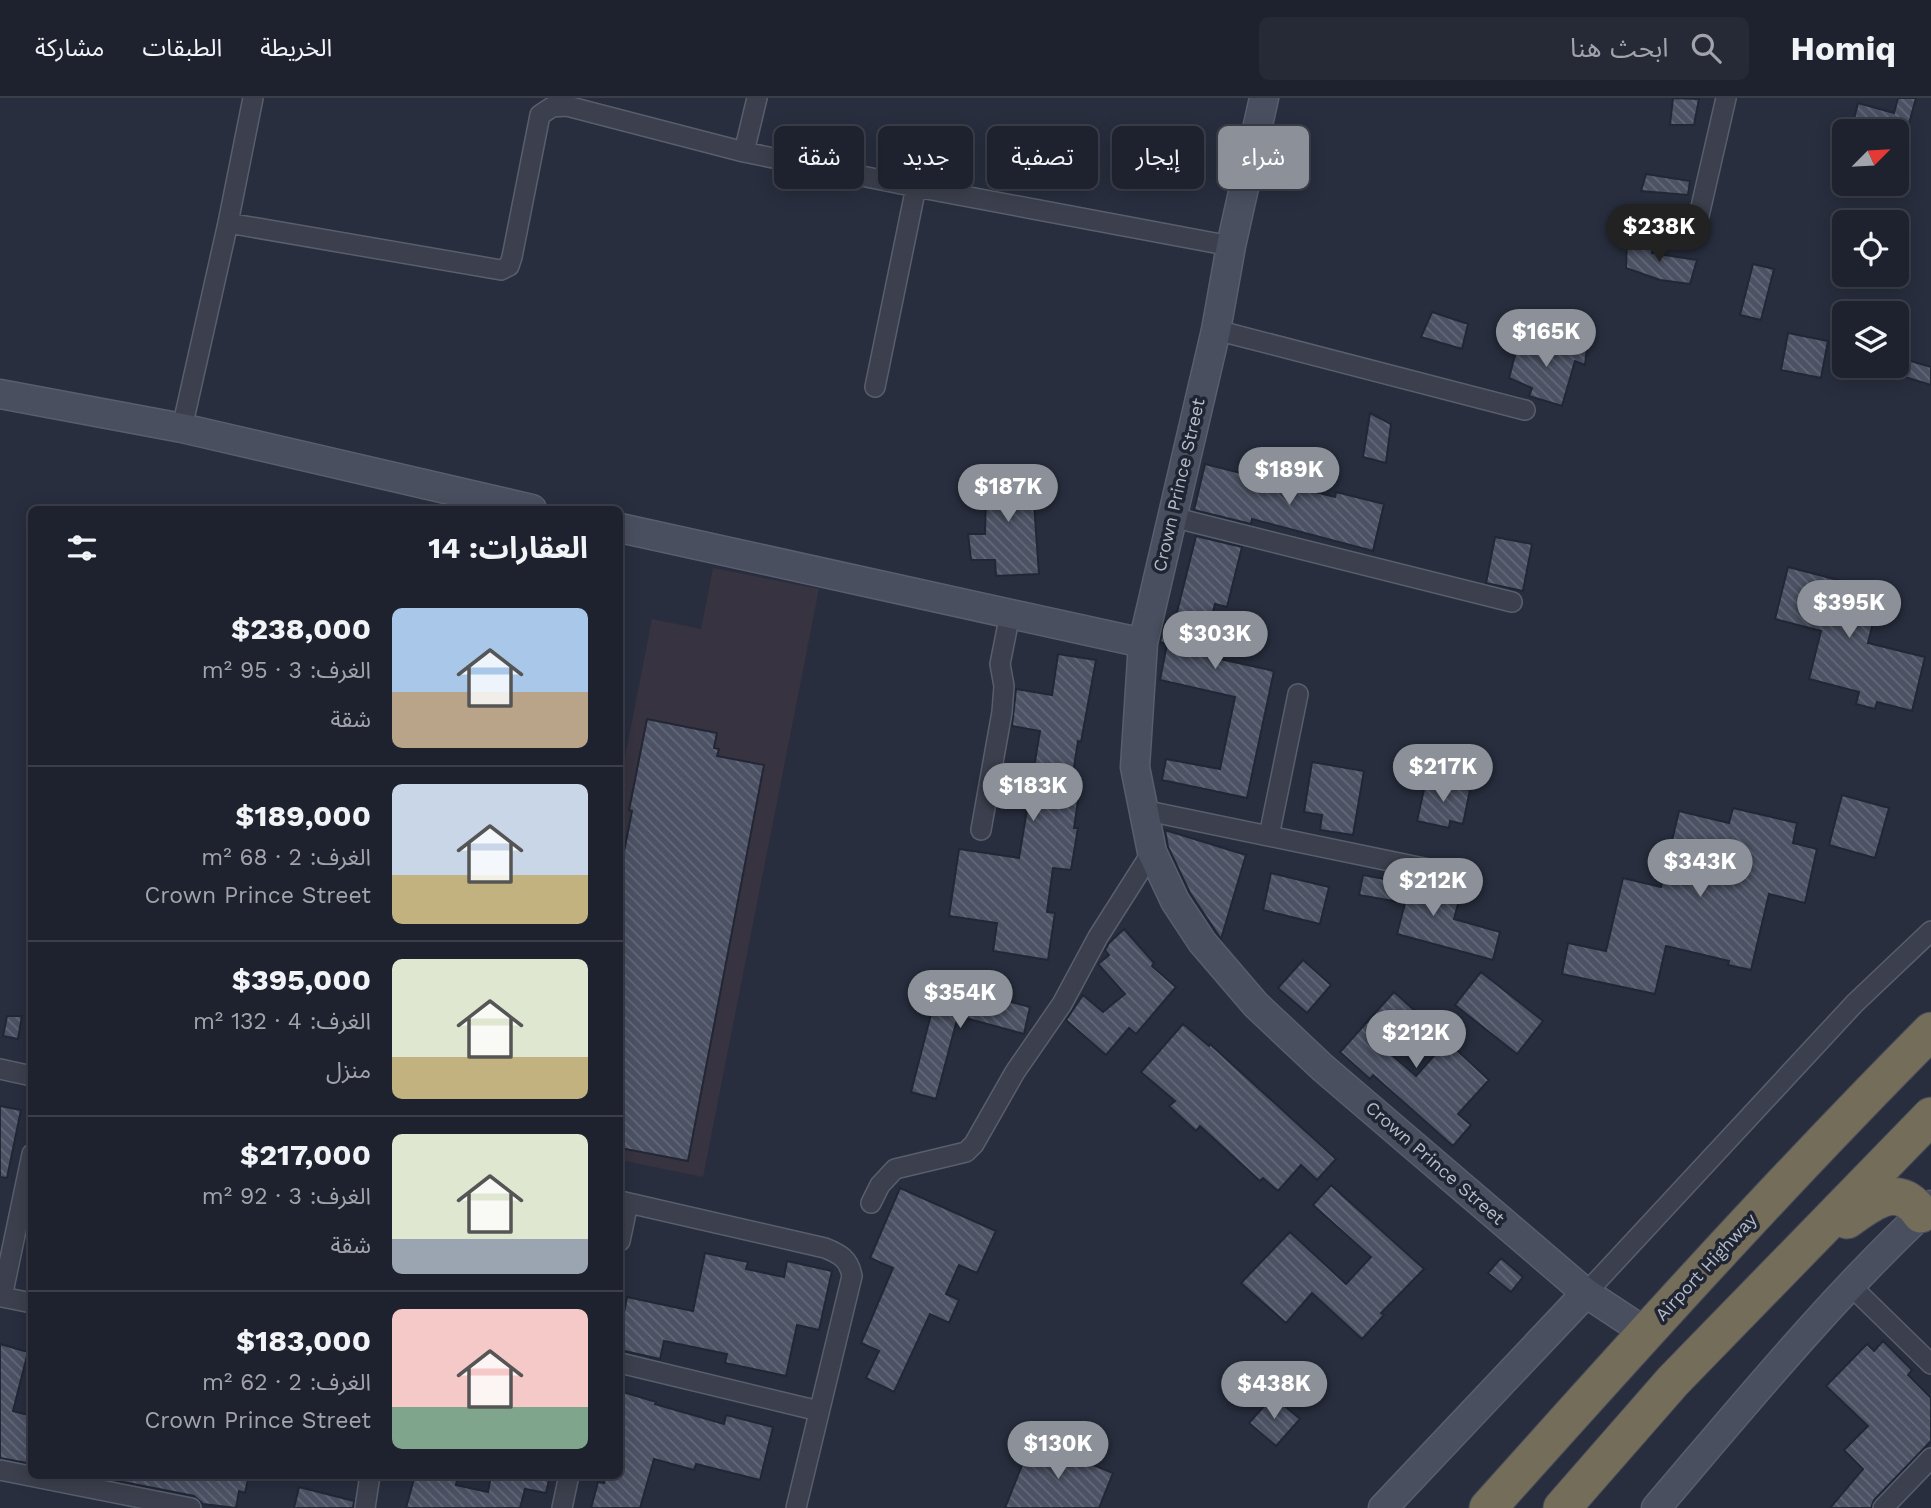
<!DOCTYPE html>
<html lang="ar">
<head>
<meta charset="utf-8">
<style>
	body { margin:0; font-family:"Work Sans","Noto Sans Arabic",sans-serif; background:#262a36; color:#f1f3f6; direction:rtl; height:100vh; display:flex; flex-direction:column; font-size:26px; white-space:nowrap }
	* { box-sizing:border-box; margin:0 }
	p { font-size:23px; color:#a1a4aa }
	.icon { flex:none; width:38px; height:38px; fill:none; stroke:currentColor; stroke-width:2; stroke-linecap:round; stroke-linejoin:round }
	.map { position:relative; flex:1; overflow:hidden; direction:ltr }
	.side { position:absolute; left:28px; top:408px; width:595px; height:973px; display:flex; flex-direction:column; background:#1e222e; border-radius:10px; box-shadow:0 4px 18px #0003,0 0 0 2px #3c3f4a; direction:rtl }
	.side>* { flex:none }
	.banner { position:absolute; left:644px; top:28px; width:665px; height:63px; direction:rtl; display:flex; gap:14px }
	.needle { width:46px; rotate:66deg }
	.buttons { position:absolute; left:1832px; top:21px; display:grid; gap:14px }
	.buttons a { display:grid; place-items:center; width:77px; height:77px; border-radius:10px; background:#1e222e; box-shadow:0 4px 18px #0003,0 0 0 2px #3c3f4a; font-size:35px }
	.price { position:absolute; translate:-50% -60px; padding:0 16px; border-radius:24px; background:#8c9099; color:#fff; font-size:23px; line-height:46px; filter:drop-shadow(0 2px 4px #0008) }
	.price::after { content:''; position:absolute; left:50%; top:42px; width:21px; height:16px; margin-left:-10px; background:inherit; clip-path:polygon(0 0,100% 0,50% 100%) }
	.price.current { background:#222; color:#fff }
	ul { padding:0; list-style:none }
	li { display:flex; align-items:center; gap:21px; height:175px; padding:0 35px }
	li+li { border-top:2px solid #3c3f4a }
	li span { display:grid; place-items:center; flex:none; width:196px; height:140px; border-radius:10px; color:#555 }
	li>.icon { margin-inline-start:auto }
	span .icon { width:84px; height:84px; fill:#fffc; stroke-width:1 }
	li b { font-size:30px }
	h2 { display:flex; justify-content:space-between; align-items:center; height:84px; padding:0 35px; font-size:30px }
	.chip { padding:0 24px; border-radius:10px; background:#1e222e; box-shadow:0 4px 18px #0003,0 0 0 2px #3c3f4a; font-size:24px; line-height:63px }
	.chip.current { background:#8c9099; color:#fff }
	header { display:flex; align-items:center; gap:42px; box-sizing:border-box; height:98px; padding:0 35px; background:#1e222e; border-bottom:2px solid #3c3f4a }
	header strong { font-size:33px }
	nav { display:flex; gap:38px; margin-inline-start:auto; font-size:24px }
	.search { width:490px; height:63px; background:#262a36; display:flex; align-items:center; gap:18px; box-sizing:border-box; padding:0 24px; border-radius:10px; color:#a1a4aa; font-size:26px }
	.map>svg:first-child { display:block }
	.medical { fill:#373340 }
	.building { fill:url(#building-back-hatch); stroke:#222735; stroke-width:2 }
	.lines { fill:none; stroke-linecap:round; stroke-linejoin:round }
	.street-casing { stroke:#595e6c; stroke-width:22 }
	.secondary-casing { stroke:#595e6c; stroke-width:31 }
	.highway-casing { stroke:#464b59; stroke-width:39 }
	.street { stroke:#3c404e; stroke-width:19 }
	.secondary { stroke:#4a4f60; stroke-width:28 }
	.highway { stroke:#736d59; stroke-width:37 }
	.labels { text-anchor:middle; stroke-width:7; stroke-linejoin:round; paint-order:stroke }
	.street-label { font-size:18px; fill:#b8bcc9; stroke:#202533 }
</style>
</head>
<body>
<header>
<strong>Homiq</strong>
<div class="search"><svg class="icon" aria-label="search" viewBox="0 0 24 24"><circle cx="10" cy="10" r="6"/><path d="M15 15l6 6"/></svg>ابحث هنا</div>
<nav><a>الخريطة</a><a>الطبقات</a><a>مشاركة</a></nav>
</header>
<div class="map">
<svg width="1931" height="1410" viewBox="0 0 1931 1410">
	<defs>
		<pattern id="building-back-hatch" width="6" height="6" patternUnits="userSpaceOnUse" patternTransform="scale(1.75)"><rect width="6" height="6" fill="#4c5264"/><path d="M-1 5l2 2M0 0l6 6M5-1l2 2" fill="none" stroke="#646979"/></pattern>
	</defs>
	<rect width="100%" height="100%" fill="#282e3e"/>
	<!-- medical -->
	<path class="medical" d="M713,470L819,491L703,1079L620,1062V946L641,807L620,802V684L652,521L701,531Z"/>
	<!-- building -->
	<path class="building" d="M1673,0L1699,1L1694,27H1670Z
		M1898,0H1916L1907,33H1851L1858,5L1894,15Z
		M1646,76L1690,83L1688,97L1641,93Z
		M1627,142L1653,149L1652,155L1697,162L1690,186L1660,182L1626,170Z
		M1753,166L1774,171L1761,222L1740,217Z
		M1432,214L1468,226L1462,251L1421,239Z
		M1788,235L1828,243L1821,280L1781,272Z
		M1520,238L1565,255L1567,244L1587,250L1585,267L1575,263L1562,308L1529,298L1532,290L1509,280Z
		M1897,259L1931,269V287L1892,275L1894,268H1897Z
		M1370,315L1391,326L1386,365L1363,359Z
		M1205,366L1335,399L1336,394L1384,406L1373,453L1252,421L1251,426L1194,412Z
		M980,372L1032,377L1039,476L996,478L995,462H971L968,436H985L986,396H977Z
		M1196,438L1242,449L1227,509L1215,506L1202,557L1274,573L1247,700L1162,682L1166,661L1220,671L1235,599L1160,582L1167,546L1160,544L1165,524L1174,526Z
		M1495,439L1532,446L1523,493L1486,485Z
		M1788,469L1881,493L1868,545L1925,559L1912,613L1877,604L1875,611L1856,606L1859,594L1809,581L1821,533L1775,521Z
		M1058,556L1096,562L1081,644L1078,643L1071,688L1080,689L1074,730H1078L1071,772L1053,770L1047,814L1055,815L1048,862L993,853L997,825L949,818L959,751L1019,760L1040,633L1012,628L1016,591L1052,597Z
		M647,621L717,635L714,650L719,651L717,658L764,667L688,1063L620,1050V951L623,933H620V764H622L632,713L629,712Z
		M1312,664L1364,673L1353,737L1320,732L1322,717L1304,714Z
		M1426,682L1470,692L1463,726L1450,723L1449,730L1417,723Z
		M1842,697L1889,710L1875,760L1829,747Z
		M1733,710L1797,725L1793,745L1817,751L1805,805L1769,796L1751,872L1728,867L1729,863L1666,848L1655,896L1562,876L1568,845L1606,853L1623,780L1661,789L1679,713L1729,725Z
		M1165,732L1246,757L1221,841L1190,795L1168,749Z
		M1271,775L1329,789L1320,826L1263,812Z
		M1363,777L1406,785L1405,788L1459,802L1454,821L1500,834L1493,862L1397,836L1405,805L1359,797Z
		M1124,831L1154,865L1152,868L1176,889L1136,936L1129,930L1106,957L1066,922L1083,897L1103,914L1125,896L1098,866L1109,857L1105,852L1109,845Z
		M1303,862L1331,887L1307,915L1278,890Z
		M1481,874L1543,923L1517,956L1455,907Z
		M939,885L1030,909L1024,936L958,918L936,1001L911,994Z
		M1394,894L1424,921L1392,957L1416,978L1447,943L1489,982L1458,1016L1471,1027L1453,1048L1373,977L1370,981L1340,954Z
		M7,918H22L18,941L3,938Z
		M1183,926L1209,948L1210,946L1336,1061L1317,1082L1301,1067L1278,1093L1263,1080L1260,1083L1200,1028L1196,1033L1169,1008L1175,1003L1141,974Z
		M0,1008L21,1012L7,1080L0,1079Z
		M1331,1087L1424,1171L1381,1215L1384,1217L1362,1241L1312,1195L1286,1225L1241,1185L1290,1134L1346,1186L1371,1159L1313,1107Z
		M900,1090L996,1133L977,1175L959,1167L946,1196L959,1202L949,1225L930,1216L894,1294L866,1280L879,1253L861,1245L893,1170L870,1160Z
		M705,1155L748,1164L746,1171L784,1179L787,1163L832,1173L819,1232L797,1227L786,1278L725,1265L727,1256L664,1243L660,1261L620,1252V1236L627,1199L693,1213Z
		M1501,1160L1523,1179L1511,1194L1488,1175Z
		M1883,1243L1912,1272L1908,1277L1931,1300V1343L1874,1402L1871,1410H1830L1863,1371L1844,1352L1868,1328L1826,1288L1867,1246L1874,1253Z
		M0,1246L28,1254L13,1313L32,1318V1349L27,1365L0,1360Z
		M620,1293L656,1304L655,1306L724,1326L726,1317L773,1329L760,1382L696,1366L694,1372L654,1361L640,1410H591L598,1384L604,1385L606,1377H620Z
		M1273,1298L1300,1321L1276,1348L1249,1325Z
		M1032,1342L1113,1375L1099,1410H1005Z
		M113,1377H249L245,1395L239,1393L236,1410L203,1406L194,1398L113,1382Z
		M415,1377H458L456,1387L488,1394L491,1377H550L546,1395L525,1391L520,1410H406Z
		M299,1389L354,1403L353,1410H294Z"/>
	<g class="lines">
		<!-- street casing -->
		<g class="street-casing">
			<path id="street" d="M744,54L757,0
				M1698,122L1726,0
				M228,125L501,172L509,168L512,159L540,17L552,9L567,8L744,54L916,89L1231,148
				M1216,232L1525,312
				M875,289L916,89
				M182,330L228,125L253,0
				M1172,419L1512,504
				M1143,712L1438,773
				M981,732L1002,614L1004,588L1000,566L1010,516
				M1269,738L1298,596
				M0,971L32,978
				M620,1103L825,1150C840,1156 849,1161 852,1178L796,1410
				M871,1105L880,1087L895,1071L966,1054L974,1046L1015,974L1062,906L1098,839L1152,754
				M620,1143L628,1105
				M1850,1187L1931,1266
				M1586,1195L1855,905L1931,833
				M0,1198L2,1199L32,1056
				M2,1199L32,1205
				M620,1265L819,1313
				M0,1372L191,1410
				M365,1410L370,1377
				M562,1410L569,1377
				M1883,1410L1931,1360"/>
		</g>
		<!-- secondary casing -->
		<g class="secondary-casing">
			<path id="secondary" d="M1264,0L1231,148L1216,232L1143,545L1135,669L1152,754L1175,803L1202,844L1256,907L1323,970L1586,1195L1645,1234
				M0,296L182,330L532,411
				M620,430L1143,545
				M1383,1410L1586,1195
				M1656,1410C1745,1306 1831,1200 1931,1107"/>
		</g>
		<!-- highway casing -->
		<g class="highway-casing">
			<path id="highway" d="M1847,1122C1871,1105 1898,1082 1921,1116
				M1488,1410C1633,1248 1778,1087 1931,933
				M1562,1410L1673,1283L1931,1018"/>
		</g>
		<!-- street -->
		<use href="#street" class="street"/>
		<!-- secondary -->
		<use href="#secondary" class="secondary"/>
		<!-- highway -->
		<use href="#highway" class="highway"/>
	</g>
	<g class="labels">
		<!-- street labels -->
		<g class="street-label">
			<text transform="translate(1179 387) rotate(-77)" y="6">Crown Prince Street</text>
			<text transform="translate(1435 1065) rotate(41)" y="6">Crown Prince Street</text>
			<text transform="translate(1706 1169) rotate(-47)" y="6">Airport Highway</text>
		</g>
	</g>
</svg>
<div class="buttons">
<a><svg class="needle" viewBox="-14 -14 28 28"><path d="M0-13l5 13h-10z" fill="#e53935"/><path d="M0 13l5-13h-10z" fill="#a1a4aa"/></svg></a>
<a><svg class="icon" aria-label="locate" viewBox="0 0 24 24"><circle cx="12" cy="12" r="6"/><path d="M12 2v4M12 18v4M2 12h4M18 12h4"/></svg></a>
<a><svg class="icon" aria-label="layers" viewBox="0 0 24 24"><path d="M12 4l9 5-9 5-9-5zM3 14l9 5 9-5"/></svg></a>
</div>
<b class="price current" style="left:1659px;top:166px">$238K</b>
<b class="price" style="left:1546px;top:271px">$165K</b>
<b class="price" style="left:1289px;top:409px">$189K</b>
<b class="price" style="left:1008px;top:426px">$187K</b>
<b class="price" style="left:1849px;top:542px">$395K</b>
<b class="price" style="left:1215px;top:573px">$303K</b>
<b class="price" style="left:1443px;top:706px">$217K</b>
<b class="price" style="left:1033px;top:725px">$183K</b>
<b class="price" style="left:1700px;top:801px">$343K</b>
<b class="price" style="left:1433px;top:820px">$212K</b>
<b class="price" style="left:960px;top:932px">$354K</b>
<b class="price" style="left:1416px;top:972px">$212K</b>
<b class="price" style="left:1274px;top:1323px">$438K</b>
<b class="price" style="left:1058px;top:1383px">$130K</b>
<div class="banner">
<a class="chip current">شراء</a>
<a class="chip">إيجار</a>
<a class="chip">تصفية</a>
<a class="chip">جديد</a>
<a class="chip">شقة</a>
</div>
<section class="side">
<h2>العقارات: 14<svg class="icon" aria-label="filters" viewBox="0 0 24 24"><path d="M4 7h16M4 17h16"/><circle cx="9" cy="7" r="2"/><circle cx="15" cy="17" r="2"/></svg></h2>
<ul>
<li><span style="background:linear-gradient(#a9c7e8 60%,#b9a48a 0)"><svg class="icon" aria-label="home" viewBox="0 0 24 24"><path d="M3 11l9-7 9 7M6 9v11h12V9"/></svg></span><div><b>$238,000</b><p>الغرف: 3 · 95 m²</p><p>شقة</p></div></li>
<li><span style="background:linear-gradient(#c9d6e8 65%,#c2b280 0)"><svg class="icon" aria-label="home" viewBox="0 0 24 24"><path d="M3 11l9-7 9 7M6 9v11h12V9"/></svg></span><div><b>$189,000</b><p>الغرف: 2 · 68 m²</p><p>Crown Prince Street</p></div></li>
<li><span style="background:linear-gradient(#dfe7d0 70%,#c2b280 0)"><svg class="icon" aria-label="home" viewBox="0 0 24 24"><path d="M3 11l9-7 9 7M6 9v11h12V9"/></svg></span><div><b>$395,000</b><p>الغرف: 4 · 132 m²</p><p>منزل</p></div></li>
<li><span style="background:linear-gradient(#dfe7d0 75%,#9aa5b1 0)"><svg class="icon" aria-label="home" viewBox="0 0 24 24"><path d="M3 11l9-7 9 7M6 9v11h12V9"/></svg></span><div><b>$217,000</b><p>الغرف: 3 · 92 m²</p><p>شقة</p></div></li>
<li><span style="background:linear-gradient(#f6c9c9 70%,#7fa58c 0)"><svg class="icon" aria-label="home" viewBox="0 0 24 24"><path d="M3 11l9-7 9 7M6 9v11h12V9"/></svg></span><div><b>$183,000</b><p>الغرف: 2 · 62 m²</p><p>Crown Prince Street</p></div></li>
</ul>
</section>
</div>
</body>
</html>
